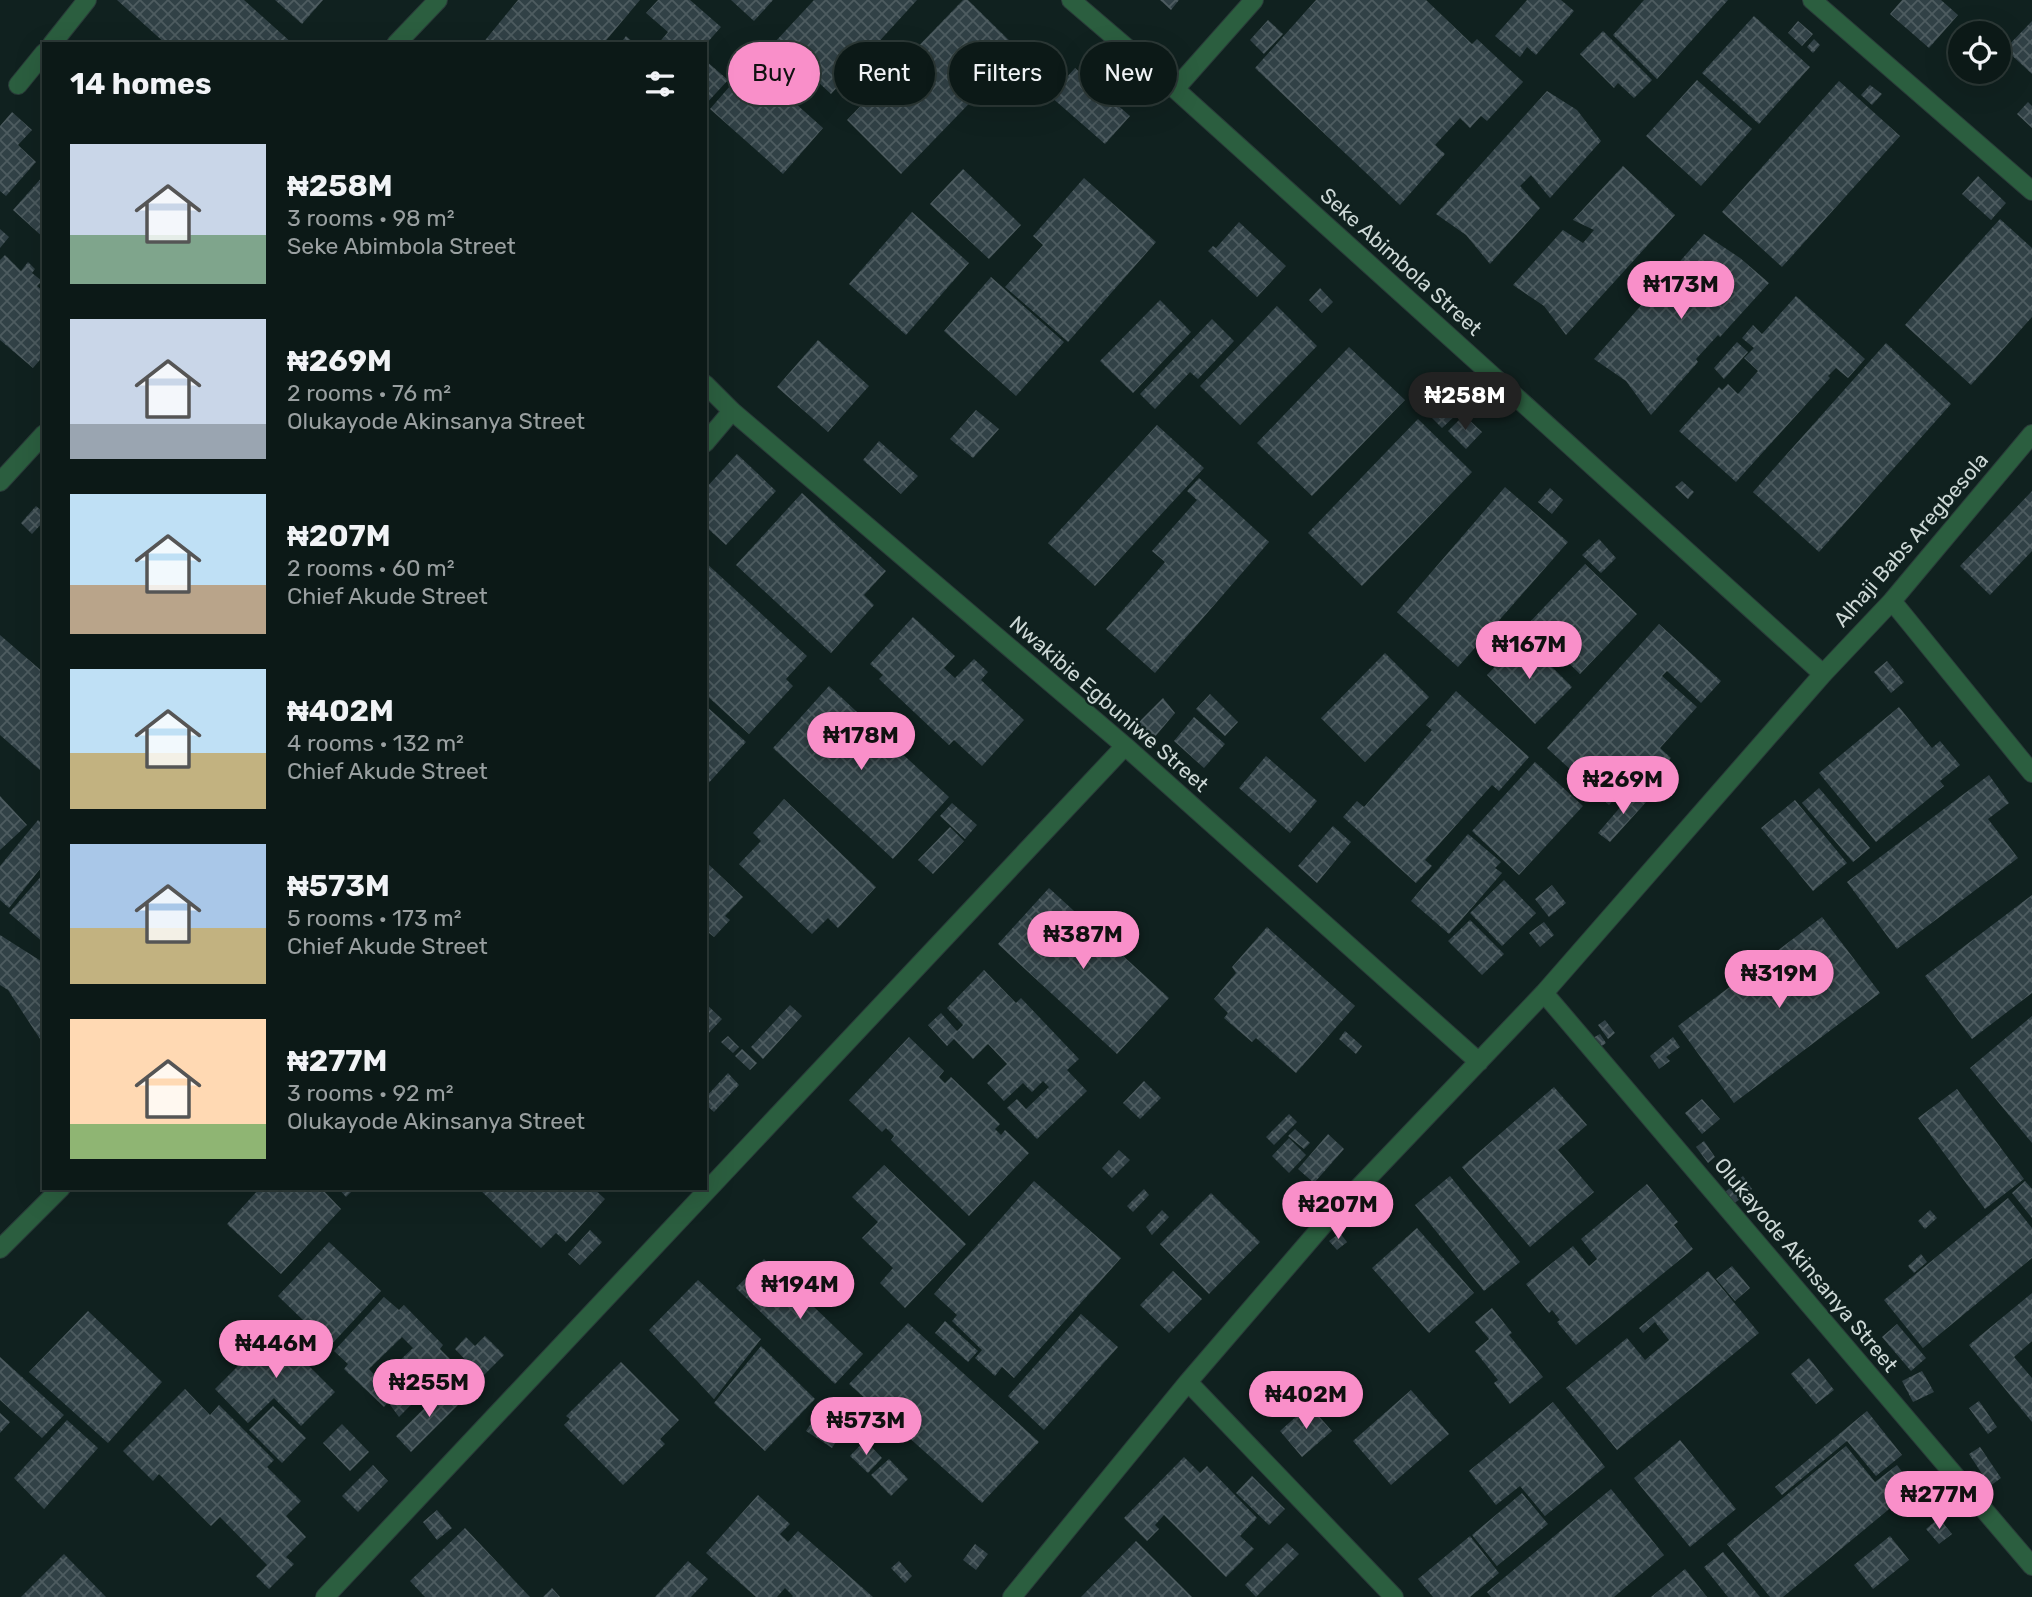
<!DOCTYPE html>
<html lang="en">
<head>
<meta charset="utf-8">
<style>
	body { margin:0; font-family:Rubik,sans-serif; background:#152220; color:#f1f3f6; height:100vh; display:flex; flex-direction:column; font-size:26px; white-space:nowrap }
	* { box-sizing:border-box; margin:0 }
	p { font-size:23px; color:#9aa0a1 }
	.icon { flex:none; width:38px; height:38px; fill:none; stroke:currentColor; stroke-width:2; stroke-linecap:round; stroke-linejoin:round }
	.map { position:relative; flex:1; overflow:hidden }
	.drawer { position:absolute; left:42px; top:42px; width:665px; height:1148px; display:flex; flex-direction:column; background:#0c1917; border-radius:0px; box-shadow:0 7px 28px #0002,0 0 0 2px #2c3836 }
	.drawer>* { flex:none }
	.top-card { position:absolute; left:728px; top:42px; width:665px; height:63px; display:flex; gap:14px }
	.buttons { position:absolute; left:1948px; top:21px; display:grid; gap:14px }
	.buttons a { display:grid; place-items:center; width:63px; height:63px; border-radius:50%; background:#0c1917; box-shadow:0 7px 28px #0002,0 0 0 2px #2c3836; font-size:35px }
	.price { position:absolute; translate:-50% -60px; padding:0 16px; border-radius:24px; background:#f98fc9; color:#111; font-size:23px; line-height:46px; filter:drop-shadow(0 2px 4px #0008) }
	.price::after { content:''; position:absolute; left:50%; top:42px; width:21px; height:16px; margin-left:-10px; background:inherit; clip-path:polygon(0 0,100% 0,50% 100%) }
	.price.current { background:#222; color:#fff }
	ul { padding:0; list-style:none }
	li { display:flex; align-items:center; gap:21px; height:175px; padding:0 28px }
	li span { display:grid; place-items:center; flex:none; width:196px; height:140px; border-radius:0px; color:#555 }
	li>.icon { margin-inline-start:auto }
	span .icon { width:84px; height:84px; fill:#fffc; stroke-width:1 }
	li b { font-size:30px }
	h2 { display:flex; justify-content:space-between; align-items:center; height:84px; padding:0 28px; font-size:30px }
	.chip { padding:0 24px; border-radius:32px; background:#0c1917; box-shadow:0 7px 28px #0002,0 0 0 2px #2c3836; font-size:24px; line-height:63px }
	.chip.current { background:#f98fc9; color:#111 }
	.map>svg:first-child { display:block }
	.building { fill:url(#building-cross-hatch); fill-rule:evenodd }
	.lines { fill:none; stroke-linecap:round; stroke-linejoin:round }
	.street-casing { stroke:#2a3b39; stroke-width:20 }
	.street { stroke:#2b5e3f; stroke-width:18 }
	.labels { text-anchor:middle; stroke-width:5; stroke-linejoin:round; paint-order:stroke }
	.street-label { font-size:21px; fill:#cdd8d6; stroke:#10211f }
</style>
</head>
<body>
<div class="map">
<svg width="2032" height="1597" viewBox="0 0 2032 1597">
	<defs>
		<pattern id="building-cross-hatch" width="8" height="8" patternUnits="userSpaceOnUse" patternTransform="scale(1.75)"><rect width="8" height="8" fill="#314146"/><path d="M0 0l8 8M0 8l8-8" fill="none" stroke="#4e5c60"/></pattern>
	</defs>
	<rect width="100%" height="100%" fill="#10211f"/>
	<!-- building -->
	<path class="building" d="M117,0H244L293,44H166Z
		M275,0H323L302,24Z
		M518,0H640L603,44H482Z
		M658,0H690L721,27L706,44H658L668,32L646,13Z
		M731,0H773L754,21Z
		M814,0H917L831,94L775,42Z
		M963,0H968L1020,51L901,174L847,120Z
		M1160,0H1179L1171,10Z
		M1316,0H1426L1472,44L1477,39L1523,82L1487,121L1481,116L1470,128L1460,118L1435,145L1445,154L1400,205L1255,68Z
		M1527,0H1561L1574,11L1536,55L1527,47L1520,57L1495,36Z
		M1644,0H1728L1657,79L1613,35Z
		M1902,0H1941L1958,15L1929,48L1890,14Z
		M1754,16L1810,67L1759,124L1702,73Z
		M1268,20L1283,34L1264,54L1250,40Z
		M1798,21L1813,34L1802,46L1788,33Z
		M2032,21V74L2005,49Z
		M1603,31L1652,80L1634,98L1618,83L1614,88L1580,54Z
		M626,36L635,44H620Z
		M1814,39L1820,45L1813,53L1807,47Z
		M705,60L728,80L705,105Z
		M750,63L769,80L758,92L765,98L776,86L823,128L783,174L710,109Z
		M1075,68L1130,116L1105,144L1050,96Z
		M1697,80L1752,129L1701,186L1646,136Z
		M1839,81L1900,136L1782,267L1722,212Z
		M1870,85L1882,94L1872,105L1861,95Z
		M1547,91L1577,110L1601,141L1550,198L1531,175L1520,186L1540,208L1490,264L1466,235L1436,214Z
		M2028,102L2032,106V128L2017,114Z
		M12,112L32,130L18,145L36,162L6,196L0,191V126Z
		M1623,166L1675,215L1566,335L1544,306L1513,285L1563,230L1583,243L1594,230L1573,220Z
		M963,169L1021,225L989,259L930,204Z
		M44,175V238L13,210Z
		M1978,176L2006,203L1991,220L1962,194Z
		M1084,178L1156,242L1068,342L1005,287L1043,245L1033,236Z
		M912,212L969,263L906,335L849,284Z
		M2000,219L2032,248V317L1971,385L1905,325Z
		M1239,222L1286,266L1257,297L1208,251L1213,246L1216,248Z
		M0,229L9,237L0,248Z
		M1704,234L1740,258L1769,283L1720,337L1718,335L1696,359L1698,362L1651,415L1626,381L1594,359Z
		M5,255L21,271L28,262L35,269L32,273L42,281L37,286L44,292V355L33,368L0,340V260Z
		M991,277L1064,342L1016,396L944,331Z
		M1320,288L1333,302L1322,313L1309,300Z
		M1796,296L1865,359L1848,378L1836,368L1828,376L1830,378L1736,482L1679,431L1719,387L1722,390L1728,384L1738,394L1758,371L1744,358L1754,348L1742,338L1753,325L1762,334Z
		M1160,300L1191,332L1133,393L1100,361Z
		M1277,306L1317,346L1240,425L1200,386Z
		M1212,319L1234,341L1198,379L1190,372L1155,409L1140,394Z
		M818,340L869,386L828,432L777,387Z
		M1737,342L1748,352L1724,379L1714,368Z
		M1886,343L1951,404L1819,552L1753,492Z
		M1349,347L1405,400L1312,496L1257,443Z
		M1435,394L1456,415L1442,428L1422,408Z
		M976,410L999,429L973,458L950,439Z
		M1464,415L1482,432L1466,449L1448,431Z
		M1418,419L1472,472L1362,586L1308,533Z
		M1157,425L1204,468L1095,586L1048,543Z
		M879,441L918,476L901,494L863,460Z
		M737,454L776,491L726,545L705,526V489Z
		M1199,478L1269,542L1155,673L1106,629L1165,562L1152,551L1197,500L1187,491Z
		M1682,481L1694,492L1688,499L1675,487Z
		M1505,487L1568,542L1458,667L1397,612Z
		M1550,488L1563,500L1552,514L1538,502Z
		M2032,491V551L1990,595L1960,566Z
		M802,493L886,571L864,595L874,605L831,653L736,565Z
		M36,506L44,513V521L32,534L21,523Z
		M1599,539L1616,558L1601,573L1582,555Z
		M705,562L807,656L786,679L793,686L749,734L705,694Z
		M1585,564L1637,614L1580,674L1528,624Z
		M913,617L955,656L944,668L955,678L974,659L988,672L981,680L1024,720L982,766L954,740L949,745L879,679L883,675L870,664Z
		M1659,624L1721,681L1701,703L1667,671L1662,676L1697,707L1660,748L1671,758L1657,774L1645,764L1609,805L1547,748Z
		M0,635L44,673V767L41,771L0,735Z
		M1523,638L1572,687L1535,724L1487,675Z
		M1385,653L1429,697L1365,762L1321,718Z
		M1887,661L1904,682L1891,693L1874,672Z
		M829,686L949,797L893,859L773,748Z
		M1456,691L1529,757L1499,791L1492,785L1425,860L1432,866L1416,883L1343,817L1357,801L1364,807L1432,730L1426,725Z
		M1210,694L1238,722L1225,736L1196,709Z
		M1163,698L1175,713L1148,745L1137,724Z
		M705,705L746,742L705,787Z
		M1899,707L1932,748L1940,741L1960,765L1940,781L1944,786L1876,842L1819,773Z
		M1194,717L1225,744L1204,768L1174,741Z
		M1266,756L1317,801L1290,833L1239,788Z
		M1535,762L1583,806L1519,875L1472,831Z
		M1989,775L2009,803L1988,819L2018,858L1897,949L1847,882Z
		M1819,788L1870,848L1853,862L1802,803Z
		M1635,790L1647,801L1610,842L1598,833Z
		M0,796L27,825L0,850Z
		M784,799L876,887L838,928L828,918L812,934L739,864L761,841L753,833Z
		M1795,800L1847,863L1813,891L1761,828Z
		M952,803L977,825L965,839L940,816Z
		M38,820L44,825V864L9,908L0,900V866Z
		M1333,826L1351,842L1317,883L1298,866Z
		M950,827L964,841L933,874L918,860Z
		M1468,834L1501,862L1495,868L1502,873L1449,934L1411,901Z
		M705,861L743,897L725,916L730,920L714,937L709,933L705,937Z
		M44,873V943L9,913Z
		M1504,880L1536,913L1502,946L1470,913Z
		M1552,885L1566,903L1549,917L1535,899Z
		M1049,888L1169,998L1117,1054L998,944Z
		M2032,895V993L1972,1039L1925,976Z
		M1822,917L1880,993L1734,1103L1678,1026Z
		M1470,920L1504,954L1482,975L1448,941Z
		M1544,922L1554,935L1540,947L1529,933Z
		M1267,927L1355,1006L1296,1073L1256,1038L1252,1042L1224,1018L1228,1013L1214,999L1236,973L1232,967Z
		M0,935L44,963V1045L8,990L0,985Z
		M984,970L1016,1003L1021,998L1079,1059L1067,1070L1087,1091L1037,1139L1007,1108L1017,1099L1026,1109L1049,1087L1043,1081L1032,1092L1023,1083L1004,1101L987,1083L1007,1064L988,1044L973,1059L954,1039L947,1046L928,1025L941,1013L957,1031L963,1025L947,1008Z
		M705,1003L722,1019L705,1037Z
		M790,1005L802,1016L763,1059L751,1047Z
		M2032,1016V1143L1970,1068Z
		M1605,1020L1615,1033L1608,1039L1598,1025Z
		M1345,1031L1362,1046L1356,1054L1339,1039Z
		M1600,1034L1606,1043L1599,1048L1593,1038Z
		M728,1036L739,1047L733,1053L721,1042Z
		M909,1037L944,1071L939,1077L945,1083L951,1077L1000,1124L995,1129L1001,1135L1005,1130L1029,1153L969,1216L891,1140L894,1136L886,1128L882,1132L849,1100Z
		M1673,1037L1680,1047L1666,1057L1670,1061L1659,1069L1650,1056Z
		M742,1049L757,1063L750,1070L735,1056Z
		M728,1073L739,1085L714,1112L705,1104V1098Z
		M1144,1081L1161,1098L1140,1119L1123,1103Z
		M1554,1087L1587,1125L1558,1150L1594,1192L1530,1247L1462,1167Z
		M1957,1089L2024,1179L1985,1209L1918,1118Z
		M1702,1099L1720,1119L1702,1134L1685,1113Z
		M1289,1114L1297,1122L1274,1145L1266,1137Z
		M1295,1129L1310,1143L1304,1149L1288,1136Z
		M1328,1134L1344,1149L1314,1183L1298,1169Z
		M1289,1138L1306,1155L1289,1173L1272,1156Z
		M1704,1141L1715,1157L1708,1163L1696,1147Z
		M1119,1150L1130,1160L1112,1178L1102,1168Z
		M884,1165L966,1244L905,1308L880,1283L893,1268L862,1238L878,1222L852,1197Z
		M1450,1176L1520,1262L1484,1291L1415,1205Z
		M1743,1176L1752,1189L1742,1196L1733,1184Z
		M1034,1181L1121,1258L1014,1378L1002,1367L995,1376L975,1358L982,1350L952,1321L957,1315L934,1294Z
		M2025,1181L2032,1189V1218L2012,1193Z
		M1647,1184L1678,1222L1674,1225L1693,1249L1576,1345L1557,1322L1560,1320L1552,1310L1549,1313L1526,1284L1573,1246L1589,1266L1597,1259L1581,1239Z
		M1731,1187L1740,1199L1733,1204L1725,1192Z
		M260,1188H321L341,1209L281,1274L227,1224Z
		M338,1188H355L346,1197Z
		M478,1188H593L605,1199L566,1242L556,1233L541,1248Z
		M1144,1189L1149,1195L1133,1212L1127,1206Z
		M1211,1193L1260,1242L1209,1294L1160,1244Z
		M2008,1198L2032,1228V1258L1923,1348L1884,1300Z
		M1162,1210L1169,1217L1152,1235L1146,1227Z
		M1930,1210L1937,1218L1925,1229L1918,1221Z
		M1417,1228L1474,1293L1429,1333L1372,1268Z
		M590,1230L602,1242L580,1265L568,1254Z
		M1340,1233L1347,1242L1337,1250L1329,1241Z
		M329,1242L381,1291L330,1346L278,1296Z
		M1921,1254L1927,1262L1914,1273L1908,1266Z
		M764,1259L863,1354L835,1384L736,1288Z
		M1732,1266L1750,1288L1735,1301L1716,1279Z
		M1173,1271L1202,1299L1169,1333L1140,1305Z
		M1708,1271L1759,1333L1617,1450L1566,1388L1627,1338L1645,1360L1669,1340L1655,1322L1643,1333L1639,1328Z
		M698,1280L761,1339L714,1399L649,1330Z
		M2032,1293V1341L2014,1357L2032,1378V1422L1969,1345Z
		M384,1297L399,1310L404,1305L443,1345L440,1349L453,1362L399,1417L388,1402L384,1407L344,1369L348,1364L334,1351ZM402,1337L413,1348L379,1380L369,1369Z
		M1492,1308L1512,1333L1509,1335L1543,1377L1510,1404L1494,1383L1498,1380L1475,1351L1489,1339L1475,1322Z
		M88,1311L162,1382L108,1443L29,1372Z
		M1081,1314L1118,1347L1044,1430L1008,1396Z
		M945,1321L978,1351L968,1362L935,1333Z
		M908,1323L1039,1442L982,1503L849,1384Z
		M1897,1324L1926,1358L1911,1371L1882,1337Z
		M279,1325L313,1359L307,1364L335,1392L301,1426L274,1398L248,1423L215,1389Z
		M485,1336L504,1355L482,1377L455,1349L466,1337L475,1346Z
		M761,1346L815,1399L765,1451L714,1403Z
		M0,1357L64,1415L42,1438L0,1400Z
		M1809,1358L1834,1390L1816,1404L1791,1374Z
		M621,1362L679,1420L660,1439L665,1444L623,1485L564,1425L570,1419L566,1416Z
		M1922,1371L1934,1392L1913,1402L1902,1381Z
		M447,1386L462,1401L411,1452L396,1436Z
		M185,1389L210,1415L219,1405L274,1460L267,1467L301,1501L286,1516L306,1537L286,1557L294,1564L269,1589L256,1576L267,1565L220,1517L211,1526L159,1474L153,1481L123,1451Z
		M1411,1390L1449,1434L1391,1485L1353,1441Z
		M1979,1401L1997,1427L1988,1434L1969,1408Z
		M825,1402L851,1419L832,1448L806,1431Z
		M1553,1402L1605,1467L1545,1516L1520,1486L1496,1505L1469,1471Z
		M1309,1405L1332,1431L1302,1457L1280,1431Z
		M273,1406L306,1438L282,1463L249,1430Z
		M1867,1411L1902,1455L1876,1476L1847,1441L1782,1495L1775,1487Z
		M0,1413L10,1422L0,1433Z
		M67,1420L98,1448L44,1509L14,1478Z
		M342,1424L369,1452L350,1471L323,1443Z
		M865,1440L882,1458L868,1473L850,1456Z
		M1680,1440L1736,1509L1690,1547L1634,1478Z
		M1846,1446L1875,1482L1897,1465L1909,1481L1888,1498L1894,1505L1783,1597H1770L1727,1544Z
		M1980,1447L2001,1478L1990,1486L1969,1454Z
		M1184,1457L1200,1473L1207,1466L1257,1518L1240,1536L1254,1549L1226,1577L1164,1515L1155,1525L1159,1529L1147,1541L1124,1518Z
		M889,1459L908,1479L891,1496L871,1475Z
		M373,1465L388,1481L358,1512L342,1496Z
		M1252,1476L1285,1509L1269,1525L1236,1493Z
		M1611,1489L1664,1555L1614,1597H1491L1487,1592Z
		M1522,1493L1548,1524L1497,1566L1472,1535Z
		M758,1495L790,1524L780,1534L788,1542L798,1531L873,1597H792L793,1596L785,1588L777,1597H756L706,1553Z
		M437,1510L452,1528L437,1540L423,1522Z
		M1939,1518L1952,1534L1939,1544L1926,1529Z
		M465,1528L530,1597H425L410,1581Z
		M1470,1536L1499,1573L1470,1597H1433L1418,1579Z
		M1890,1536L1909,1560L1873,1589L1854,1565Z
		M1136,1541L1192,1597H1081Z
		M1287,1543L1299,1554L1256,1597L1245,1585Z
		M975,1544L988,1554L976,1570L963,1560Z
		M1723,1552L1760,1597H1728L1704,1567Z
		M64,1554L106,1597H21Z
		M688,1561L708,1579L691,1597H655Z
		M899,1561L912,1576L905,1583L891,1568Z
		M1685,1569L1707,1597H1651Z
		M552,1588L560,1597H543Z"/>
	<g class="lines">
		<!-- street casing -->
		<g class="street-casing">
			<path id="street" d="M1071,0L1175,89L1823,674
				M1812,0L2032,191
				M52,44L87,0
				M396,44L438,0
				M18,85L44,53
				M1175,89L1254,0
				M705,384L732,411L1125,746L1479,1062
				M705,443L732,411
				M0,482L44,434
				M1892,601L2032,773
				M1544,993L2032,1566
				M0,1249L61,1188
				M1188,1382L1394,1597
				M325,1597L1125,746
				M1012,1597L1188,1382L1324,1224L1544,993L1823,674L1892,601L2032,434"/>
		</g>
		<!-- street -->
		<use href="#street" class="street"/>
	</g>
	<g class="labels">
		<!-- street labels -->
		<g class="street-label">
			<text transform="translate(1401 262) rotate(42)" y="7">Seke Abimbola Street</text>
			<text transform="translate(1911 540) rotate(-49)" y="7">Alhaji Babs Aregbesola</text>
			<text transform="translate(1109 704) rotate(41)" y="7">Nwakibie Egbuniwe Street</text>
			<text transform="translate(1806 1265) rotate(50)" y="7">Olukayode Akinsanya Street</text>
		</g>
	</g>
</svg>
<div class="buttons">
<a><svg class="icon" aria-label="locate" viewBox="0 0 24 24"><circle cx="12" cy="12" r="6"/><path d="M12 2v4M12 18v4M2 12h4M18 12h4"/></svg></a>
</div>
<b class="price" style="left:1681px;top:321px">₦173M</b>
<b class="price current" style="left:1465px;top:432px">₦258M</b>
<b class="price" style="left:1529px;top:681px">₦167M</b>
<b class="price" style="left:861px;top:772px">₦178M</b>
<b class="price" style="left:1623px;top:816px">₦269M</b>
<b class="price" style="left:1083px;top:971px">₦387M</b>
<b class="price" style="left:1779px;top:1010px">₦319M</b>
<b class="price" style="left:1338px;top:1241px">₦207M</b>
<b class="price" style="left:800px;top:1321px">₦194M</b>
<b class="price" style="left:276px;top:1380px">₦446M</b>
<b class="price" style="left:429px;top:1419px">₦255M</b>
<b class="price" style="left:1306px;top:1431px">₦402M</b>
<b class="price" style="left:866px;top:1457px">₦573M</b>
<b class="price" style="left:1939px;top:1531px">₦277M</b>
<div class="top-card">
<a class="chip current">Buy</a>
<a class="chip">Rent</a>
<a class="chip">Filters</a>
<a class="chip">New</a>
</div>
<section class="drawer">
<h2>14 homes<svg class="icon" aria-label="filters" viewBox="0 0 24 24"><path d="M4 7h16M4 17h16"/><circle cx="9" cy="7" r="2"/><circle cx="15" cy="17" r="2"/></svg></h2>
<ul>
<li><span style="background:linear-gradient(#c9d6e8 65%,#7fa58c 0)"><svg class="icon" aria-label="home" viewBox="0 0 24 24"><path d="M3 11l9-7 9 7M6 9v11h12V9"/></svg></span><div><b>₦258M</b><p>3 rooms · 98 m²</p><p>Seke Abimbola Street</p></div></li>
<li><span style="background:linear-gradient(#c9d6e8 75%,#9aa5b1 0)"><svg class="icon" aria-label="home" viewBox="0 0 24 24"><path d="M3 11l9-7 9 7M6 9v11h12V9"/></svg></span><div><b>₦269M</b><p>2 rooms · 76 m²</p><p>Olukayode Akinsanya Street</p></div></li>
<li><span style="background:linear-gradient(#bfe0f5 65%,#b9a48a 0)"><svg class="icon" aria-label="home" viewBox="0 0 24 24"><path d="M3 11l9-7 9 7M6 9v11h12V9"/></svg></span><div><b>₦207M</b><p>2 rooms · 60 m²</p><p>Chief Akude Street</p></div></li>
<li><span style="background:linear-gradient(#bfe0f5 60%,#c2b280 0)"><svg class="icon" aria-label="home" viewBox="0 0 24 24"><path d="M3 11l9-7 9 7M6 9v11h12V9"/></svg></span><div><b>₦402M</b><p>4 rooms · 132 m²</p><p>Chief Akude Street</p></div></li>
<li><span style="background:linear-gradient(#a9c7e8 60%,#c2b280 0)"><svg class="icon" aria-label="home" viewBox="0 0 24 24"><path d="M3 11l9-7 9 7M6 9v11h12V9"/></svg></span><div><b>₦573M</b><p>5 rooms · 173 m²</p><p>Chief Akude Street</p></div></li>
<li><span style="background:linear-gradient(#ffd9b3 75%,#8fb573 0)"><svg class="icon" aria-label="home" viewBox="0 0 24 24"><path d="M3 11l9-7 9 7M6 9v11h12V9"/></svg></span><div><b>₦277M</b><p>3 rooms · 92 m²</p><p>Olukayode Akinsanya Street</p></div></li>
</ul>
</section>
</div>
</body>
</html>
